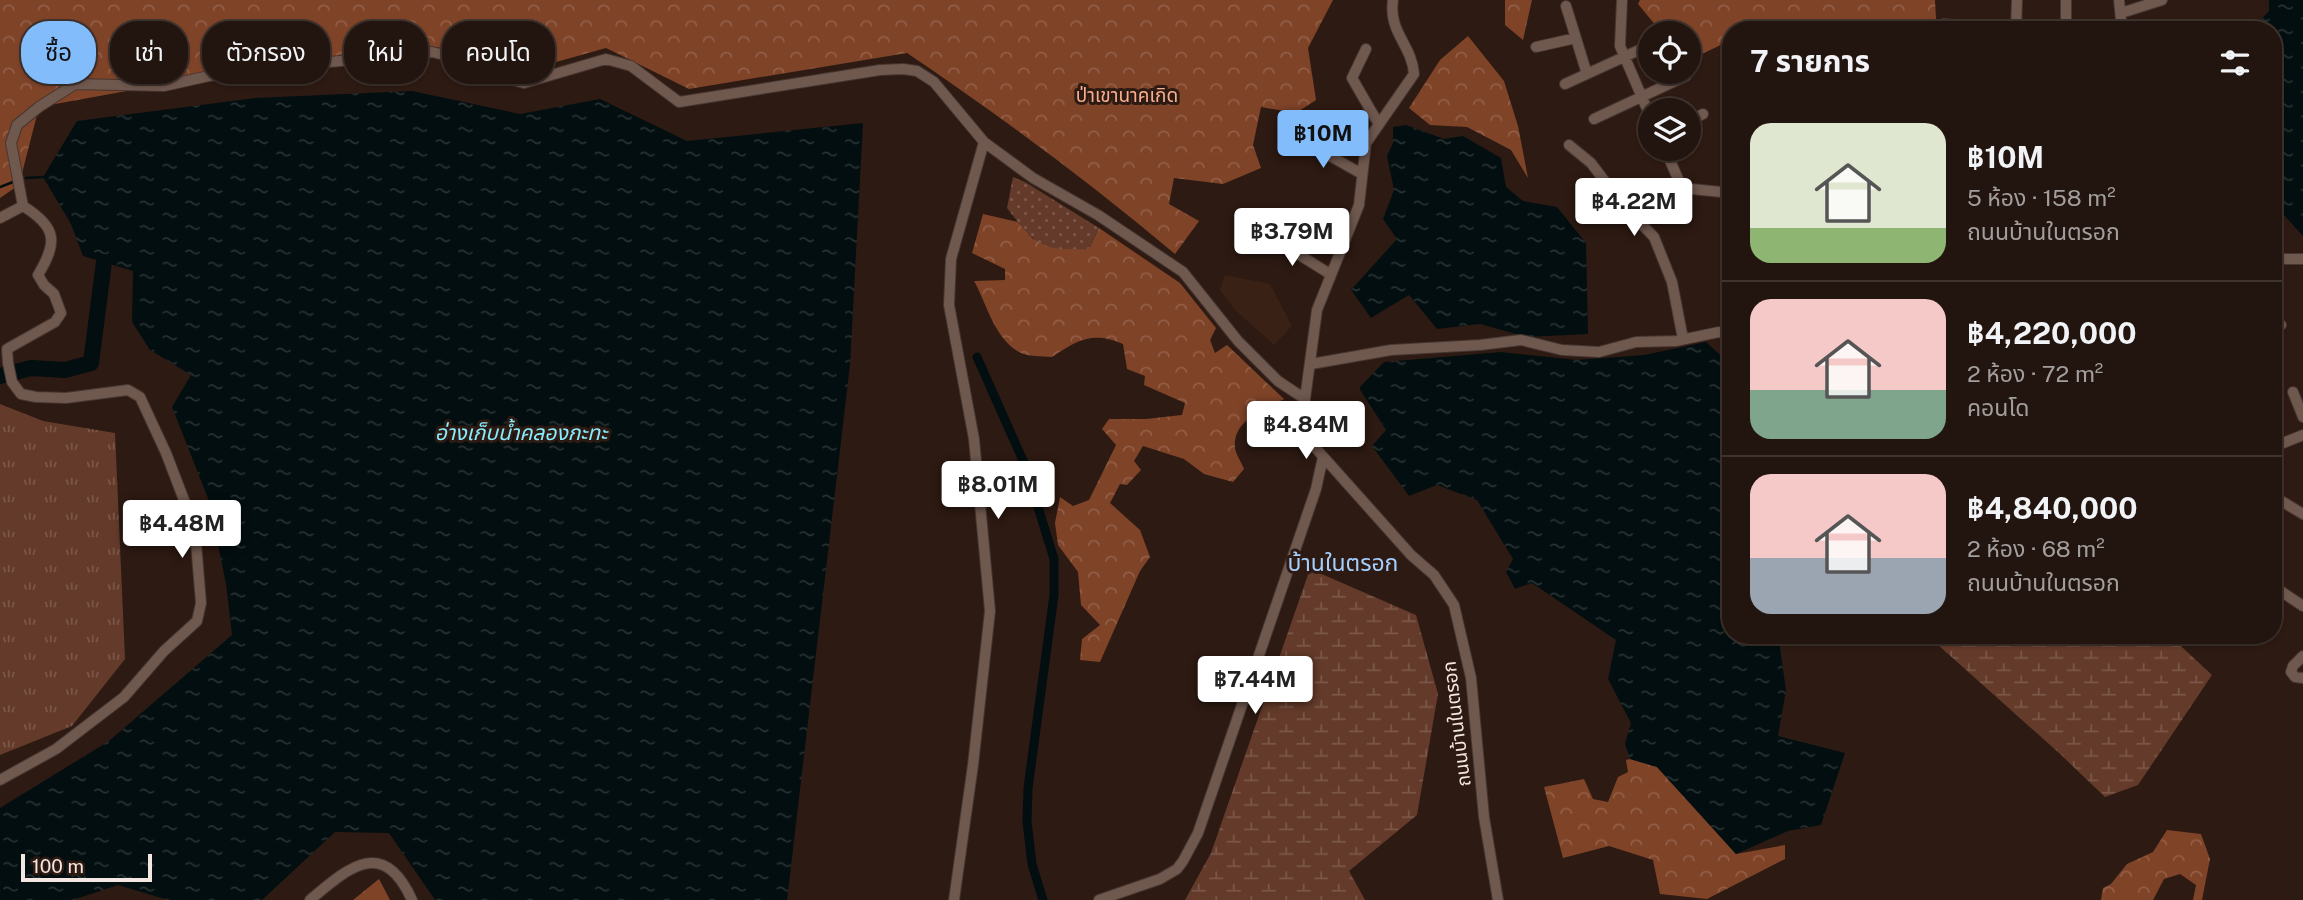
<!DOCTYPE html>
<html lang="th">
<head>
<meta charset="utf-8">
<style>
	body { margin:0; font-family:"Public Sans","Noto Sans Thai",sans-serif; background:#2a1d17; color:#f1f3f6; height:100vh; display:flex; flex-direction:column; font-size:26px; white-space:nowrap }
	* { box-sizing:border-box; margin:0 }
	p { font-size:23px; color:#a29e9e }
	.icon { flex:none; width:38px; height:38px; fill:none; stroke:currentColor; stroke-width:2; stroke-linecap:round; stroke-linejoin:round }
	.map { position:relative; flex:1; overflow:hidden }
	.drawer { position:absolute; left:1722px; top:21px; width:560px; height:623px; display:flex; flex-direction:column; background:#22140e; border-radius:28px; box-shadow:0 2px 5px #0004,0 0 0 2px #3f332e }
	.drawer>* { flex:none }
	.top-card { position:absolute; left:21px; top:21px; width:665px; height:63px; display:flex; gap:14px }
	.controls { position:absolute; left:1638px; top:21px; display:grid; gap:14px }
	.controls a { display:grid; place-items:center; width:63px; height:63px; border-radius:50%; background:#22140e; box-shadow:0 2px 5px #0004,0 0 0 2px #3f332e; font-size:35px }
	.scale { position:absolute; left:21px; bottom:18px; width:131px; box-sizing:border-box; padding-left:7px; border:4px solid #f4e6e0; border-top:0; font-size:19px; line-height:24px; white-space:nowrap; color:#f4e6e0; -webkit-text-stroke:5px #2d1a12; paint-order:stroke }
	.price { position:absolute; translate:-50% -60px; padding:0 16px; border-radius:7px; background:#fff; color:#222; font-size:23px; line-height:46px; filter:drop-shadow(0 2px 4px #0008) }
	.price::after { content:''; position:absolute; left:50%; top:42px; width:21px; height:16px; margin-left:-10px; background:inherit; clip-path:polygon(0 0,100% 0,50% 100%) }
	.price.active { background:#82bcfa; color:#111 }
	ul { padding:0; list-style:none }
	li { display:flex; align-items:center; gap:21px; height:175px; padding:0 28px }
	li+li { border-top:2px solid #3f332e }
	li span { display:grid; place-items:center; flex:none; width:196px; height:140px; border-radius:21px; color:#555 }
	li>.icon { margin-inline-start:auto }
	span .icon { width:84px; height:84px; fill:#fffc; stroke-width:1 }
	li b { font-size:30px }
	h2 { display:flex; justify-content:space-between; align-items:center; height:84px; padding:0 28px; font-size:30px }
	.tag { padding:0 24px; border-radius:28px; background:#22140e; box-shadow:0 2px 5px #0004,0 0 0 2px #3f332e; font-size:24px; line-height:63px }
	.tag.active { background:#82bcfa; color:#111 }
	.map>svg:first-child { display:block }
	.built { fill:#3a2116 }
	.grass { fill:url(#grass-tufts) }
	.forest { fill:url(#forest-crowns) }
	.wetland { fill:url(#wetland-marsh) }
	.park { fill:url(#park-dots) }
	.water { fill:url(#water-ripples) }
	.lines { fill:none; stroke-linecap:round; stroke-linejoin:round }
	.stream { stroke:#030e10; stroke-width:2.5 }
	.canal { stroke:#030e10; stroke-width:9 }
	.river { stroke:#030e10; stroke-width:16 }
	.minor-casing { stroke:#463632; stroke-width:12 }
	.minor { stroke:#6f584e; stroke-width:10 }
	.labels { text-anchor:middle; stroke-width:6; stroke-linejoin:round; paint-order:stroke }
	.park-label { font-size:19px; fill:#f8ae8e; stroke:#2d1a12 }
	.street-label { font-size:19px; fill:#f4e6e0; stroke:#2d1a12 }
	.water-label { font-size:21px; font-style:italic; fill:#87ecfd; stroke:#2d1a12 }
	.quarter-label { font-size:23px; fill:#a4cefd; stroke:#2d1a12 }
</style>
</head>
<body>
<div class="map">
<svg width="2303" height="900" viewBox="0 0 2303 900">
	<defs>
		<pattern id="grass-tufts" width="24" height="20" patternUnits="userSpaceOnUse" patternTransform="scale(1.75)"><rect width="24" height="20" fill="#643b2a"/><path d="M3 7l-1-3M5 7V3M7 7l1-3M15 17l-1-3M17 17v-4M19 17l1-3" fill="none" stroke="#7b5749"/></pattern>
		<pattern id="forest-crowns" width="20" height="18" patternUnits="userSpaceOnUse" patternTransform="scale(1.75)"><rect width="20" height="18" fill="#7f4328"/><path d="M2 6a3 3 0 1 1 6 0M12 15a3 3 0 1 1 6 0" fill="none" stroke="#925e47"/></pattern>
		<pattern id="wetland-marsh" width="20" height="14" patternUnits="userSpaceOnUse" patternTransform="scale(1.75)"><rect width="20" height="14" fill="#643b2a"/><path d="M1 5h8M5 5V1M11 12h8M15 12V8" fill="none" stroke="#7b5749"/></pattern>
		<pattern id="park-dots" width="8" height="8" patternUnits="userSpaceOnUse" patternTransform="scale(1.75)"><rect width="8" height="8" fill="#643b2a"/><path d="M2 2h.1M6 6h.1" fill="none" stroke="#7b5749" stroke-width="1.8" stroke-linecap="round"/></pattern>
		<pattern id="water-ripples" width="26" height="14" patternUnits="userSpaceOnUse" patternTransform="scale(1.75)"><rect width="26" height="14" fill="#030e10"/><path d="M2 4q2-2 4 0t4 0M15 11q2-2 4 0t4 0" fill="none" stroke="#283132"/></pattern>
	</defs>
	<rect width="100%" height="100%" fill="#2d1a12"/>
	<!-- built -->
	<path class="built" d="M1225,275L1270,284L1292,326L1274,345L1234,309L1220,290Z"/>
	<!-- grass -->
	<path class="grass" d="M0,404L43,421L115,433L125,659L72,726L0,755Z"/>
	<!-- forest -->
	<path class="forest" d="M0,0H1333L1308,48L1316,100L1296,113L1261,107L1253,145L1261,168L1223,184L1174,178L1169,204L1199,221L1175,254C1089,182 999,115 907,53L689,89L606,48L524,71L437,47L353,55L209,76L39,107L19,185L0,198Z
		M1505,0H1532L1523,40L1505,25Z
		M1640,0H1935L1936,19L1908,30H1731V43H1725L1689,60V33H1662L1638,4Z
		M1468,36L1504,81L1518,126L1528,178L1511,150L1467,127L1430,125L1409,108L1440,60Z
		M983,214L1018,222L1033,239L1089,249L1099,228L1180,283L1216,328L1210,340L1215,353L1227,345L1284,399C1265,409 1232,420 1235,448C1236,455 1242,463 1244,469L1233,482L1204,474L1184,459L1143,446L1134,461L1141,470L1127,485L1120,484L1110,503L1140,530L1150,557L1140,571L1100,662L1080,660L1082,639L1100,625L1081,605L1078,572L1058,545L1055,523L1060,497L1073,506L1089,500L1116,445L1102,429L1109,419H1146L1182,415L1185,403L1144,385L1145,376L1127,369L1123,344C1092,331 1078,340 1052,357C1042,356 1027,357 1019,352C994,338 987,304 974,281L1005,280V269L972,253Z
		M1630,759L1657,767L1736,854L1785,845V859L1707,899L1660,894L1653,860L1609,846L1563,858L1544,787L1584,779L1593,799L1608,802L1618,777L1628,772L1626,760Z
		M2167,830L2201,834L2210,859L2202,900H2193L2196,885L2180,874L2164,879L2153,900H2101L2103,888L2111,884L2127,864L2153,852Z
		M379,879L390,900H353Z"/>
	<!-- wetland -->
	<path class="wetland" d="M1310,569L1416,615L1438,694L1417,815L1349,871L1365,900H1185L1211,853Z
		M1927,635H2169L2212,675L2138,785L2105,797L2059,753Z"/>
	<!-- park -->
	<path class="park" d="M1013,177L1025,182L1099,228L1089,249C1040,251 1036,245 1007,208Z"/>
	<!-- water -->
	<path class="water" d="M2269,0H2303V236L2273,203V30H2251L2269,11Z
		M412,91L520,114L600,99L687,141L863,123L850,365L787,900H435L389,833L335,832L262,900H168L118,885L73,900H0V808L109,741L232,635L226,584L209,501L172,407L191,375L150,350L132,322L133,271L83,256L71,224L43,177L77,121L255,98Z
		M1406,125L1444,139L1463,136L1501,158L1506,187L1523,201L1557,207L1586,243L1588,334L1527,337L1480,324L1437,329L1409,295L1371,318L1351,290L1397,239L1383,219L1394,190L1387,156L1393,143V127Z
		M1706,342L1728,362L1731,361V635H1774L1779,641L1786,690L1778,736L1845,753L1821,825L1788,831L1736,854L1657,767L1630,759L1625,744L1631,723L1608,679L1616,640L1532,583L1515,589L1506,572L1513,559L1477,500L1437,485L1409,496L1372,446L1386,430L1359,388L1384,362L1501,352L1577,360L1644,355Z"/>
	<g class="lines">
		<!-- stream -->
		<path class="stream" d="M26,178L43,177
			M0,187L13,182"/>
		<!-- canal -->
		<path class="canal" d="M977,357L1025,465L1054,559V595L1028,788L1027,822L1032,864L1043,900"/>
		<!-- river -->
		<path class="river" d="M0,376L31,368L65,370L91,363L104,262"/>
		<!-- minor casing -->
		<g class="minor-casing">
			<path id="minor" d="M1393,0C1388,32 1412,45 1414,74L1366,143L1359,205L1317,310L1305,399L1306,426L1311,443L1411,555L1434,575L1454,605L1471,678L1484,817L1498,900
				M1622,0L1620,46L1650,116
				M2066,0V30
				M2119,0L2122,30
				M1566,6L1587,74
				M2121,13L2162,0
				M1944,24L1996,30
				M2016,30L2017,0
				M1536,47L1576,38
				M1366,49L1352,78L1378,123
				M1565,84L1650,45
				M1594,119L1686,76
				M1689,121L1703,114
				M1300,139L1362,174
				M1646,141L1650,139
				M1569,145L1591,163L1622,204L1654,237L1672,282L1683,339
				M1665,149L1682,188L1731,193
				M0,218L23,206
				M1269,236L1330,274
				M2273,259H2303
				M2273,322L2281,325
				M1311,364L1391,350L1480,345L1521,340L1562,350L1599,352L1636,342L1676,341L1719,332L1731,333
				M2293,392L2303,417
				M2273,447L2303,435
				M2273,496L2303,514
				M2273,586L2303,606
				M2303,656L2293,666L2291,672L2295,677L2303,678
				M0,780L56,749L124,697L164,651L197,621L201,603L196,543L189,513L166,453L140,397L128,390L66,398L36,397L21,394L12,382L8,363L7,349L55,322L61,313L54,294L44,285L38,275C58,242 57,227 23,206L11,143L17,125L39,107L75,84L164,86L209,76L289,66L432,52L469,61L485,73L524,83L606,59L631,66L679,102L880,70L903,69L917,71L934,82L984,142L1033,178L1098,215L1183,272L1238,341L1278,381L1305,399
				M310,900C348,868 383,836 412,900
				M954,900L973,765L990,611L974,439L949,305L951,259L984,142
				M1099,900L1160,879L1177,869L1183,861L1198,833L1316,489L1323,457"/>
		</g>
		<!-- minor -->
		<use href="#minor" class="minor"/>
	</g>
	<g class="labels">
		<!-- park labels -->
		<g class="park-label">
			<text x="1127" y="102">ป่าเขานาคเกิด</text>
		</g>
		<!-- street labels -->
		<g class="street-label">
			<text transform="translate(1456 724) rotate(-97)" y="7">ถนนบ้านในตรอก</text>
		</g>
		<!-- water labels -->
		<g class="water-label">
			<text x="521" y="440">อ่างเก็บน้ำคลองกะทะ</text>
		</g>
		<!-- quarter labels -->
		<g class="quarter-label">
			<text x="1343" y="571">บ้านในตรอก</text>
		</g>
	</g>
</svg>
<div class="controls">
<a><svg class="icon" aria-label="locate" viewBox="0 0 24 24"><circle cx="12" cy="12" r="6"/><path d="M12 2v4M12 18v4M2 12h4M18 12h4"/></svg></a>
<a><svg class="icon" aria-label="layers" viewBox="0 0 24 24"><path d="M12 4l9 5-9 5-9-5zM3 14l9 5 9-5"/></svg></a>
</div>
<div class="scale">100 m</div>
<b class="price active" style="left:1323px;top:170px">฿10M</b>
<b class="price" style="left:1634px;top:238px">฿4.22M</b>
<b class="price" style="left:1292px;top:268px">฿3.79M</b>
<b class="price" style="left:1306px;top:461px">฿4.84M</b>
<b class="price" style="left:998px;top:521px">฿8.01M</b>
<b class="price" style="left:182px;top:560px">฿4.48M</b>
<b class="price" style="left:1255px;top:716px">฿7.44M</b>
<div class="top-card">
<a class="tag active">ซื้อ</a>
<a class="tag">เช่า</a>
<a class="tag">ตัวกรอง</a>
<a class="tag">ใหม่</a>
<a class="tag">คอนโด</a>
</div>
<section class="drawer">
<h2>7 รายการ<svg class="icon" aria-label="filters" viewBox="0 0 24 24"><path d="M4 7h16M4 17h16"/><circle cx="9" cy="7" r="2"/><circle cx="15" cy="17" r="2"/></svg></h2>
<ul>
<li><span style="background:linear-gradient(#dfe7d0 75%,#8fb573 0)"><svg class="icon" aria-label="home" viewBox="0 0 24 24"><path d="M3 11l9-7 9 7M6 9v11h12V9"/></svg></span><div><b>฿10M</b><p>5 ห้อง · 158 m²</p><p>ถนนบ้านในตรอก</p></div></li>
<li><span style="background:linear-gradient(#f6c9c9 65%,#7fa58c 0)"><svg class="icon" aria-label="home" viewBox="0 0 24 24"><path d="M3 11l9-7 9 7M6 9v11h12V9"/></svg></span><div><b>฿4,220,000</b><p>2 ห้อง · 72 m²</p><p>คอนโด</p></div></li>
<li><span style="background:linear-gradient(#f6c9c9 60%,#9aa5b1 0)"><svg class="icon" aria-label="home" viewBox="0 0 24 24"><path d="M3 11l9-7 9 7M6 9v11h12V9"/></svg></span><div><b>฿4,840,000</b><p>2 ห้อง · 68 m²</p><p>ถนนบ้านในตรอก</p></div></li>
</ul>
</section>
</div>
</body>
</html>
